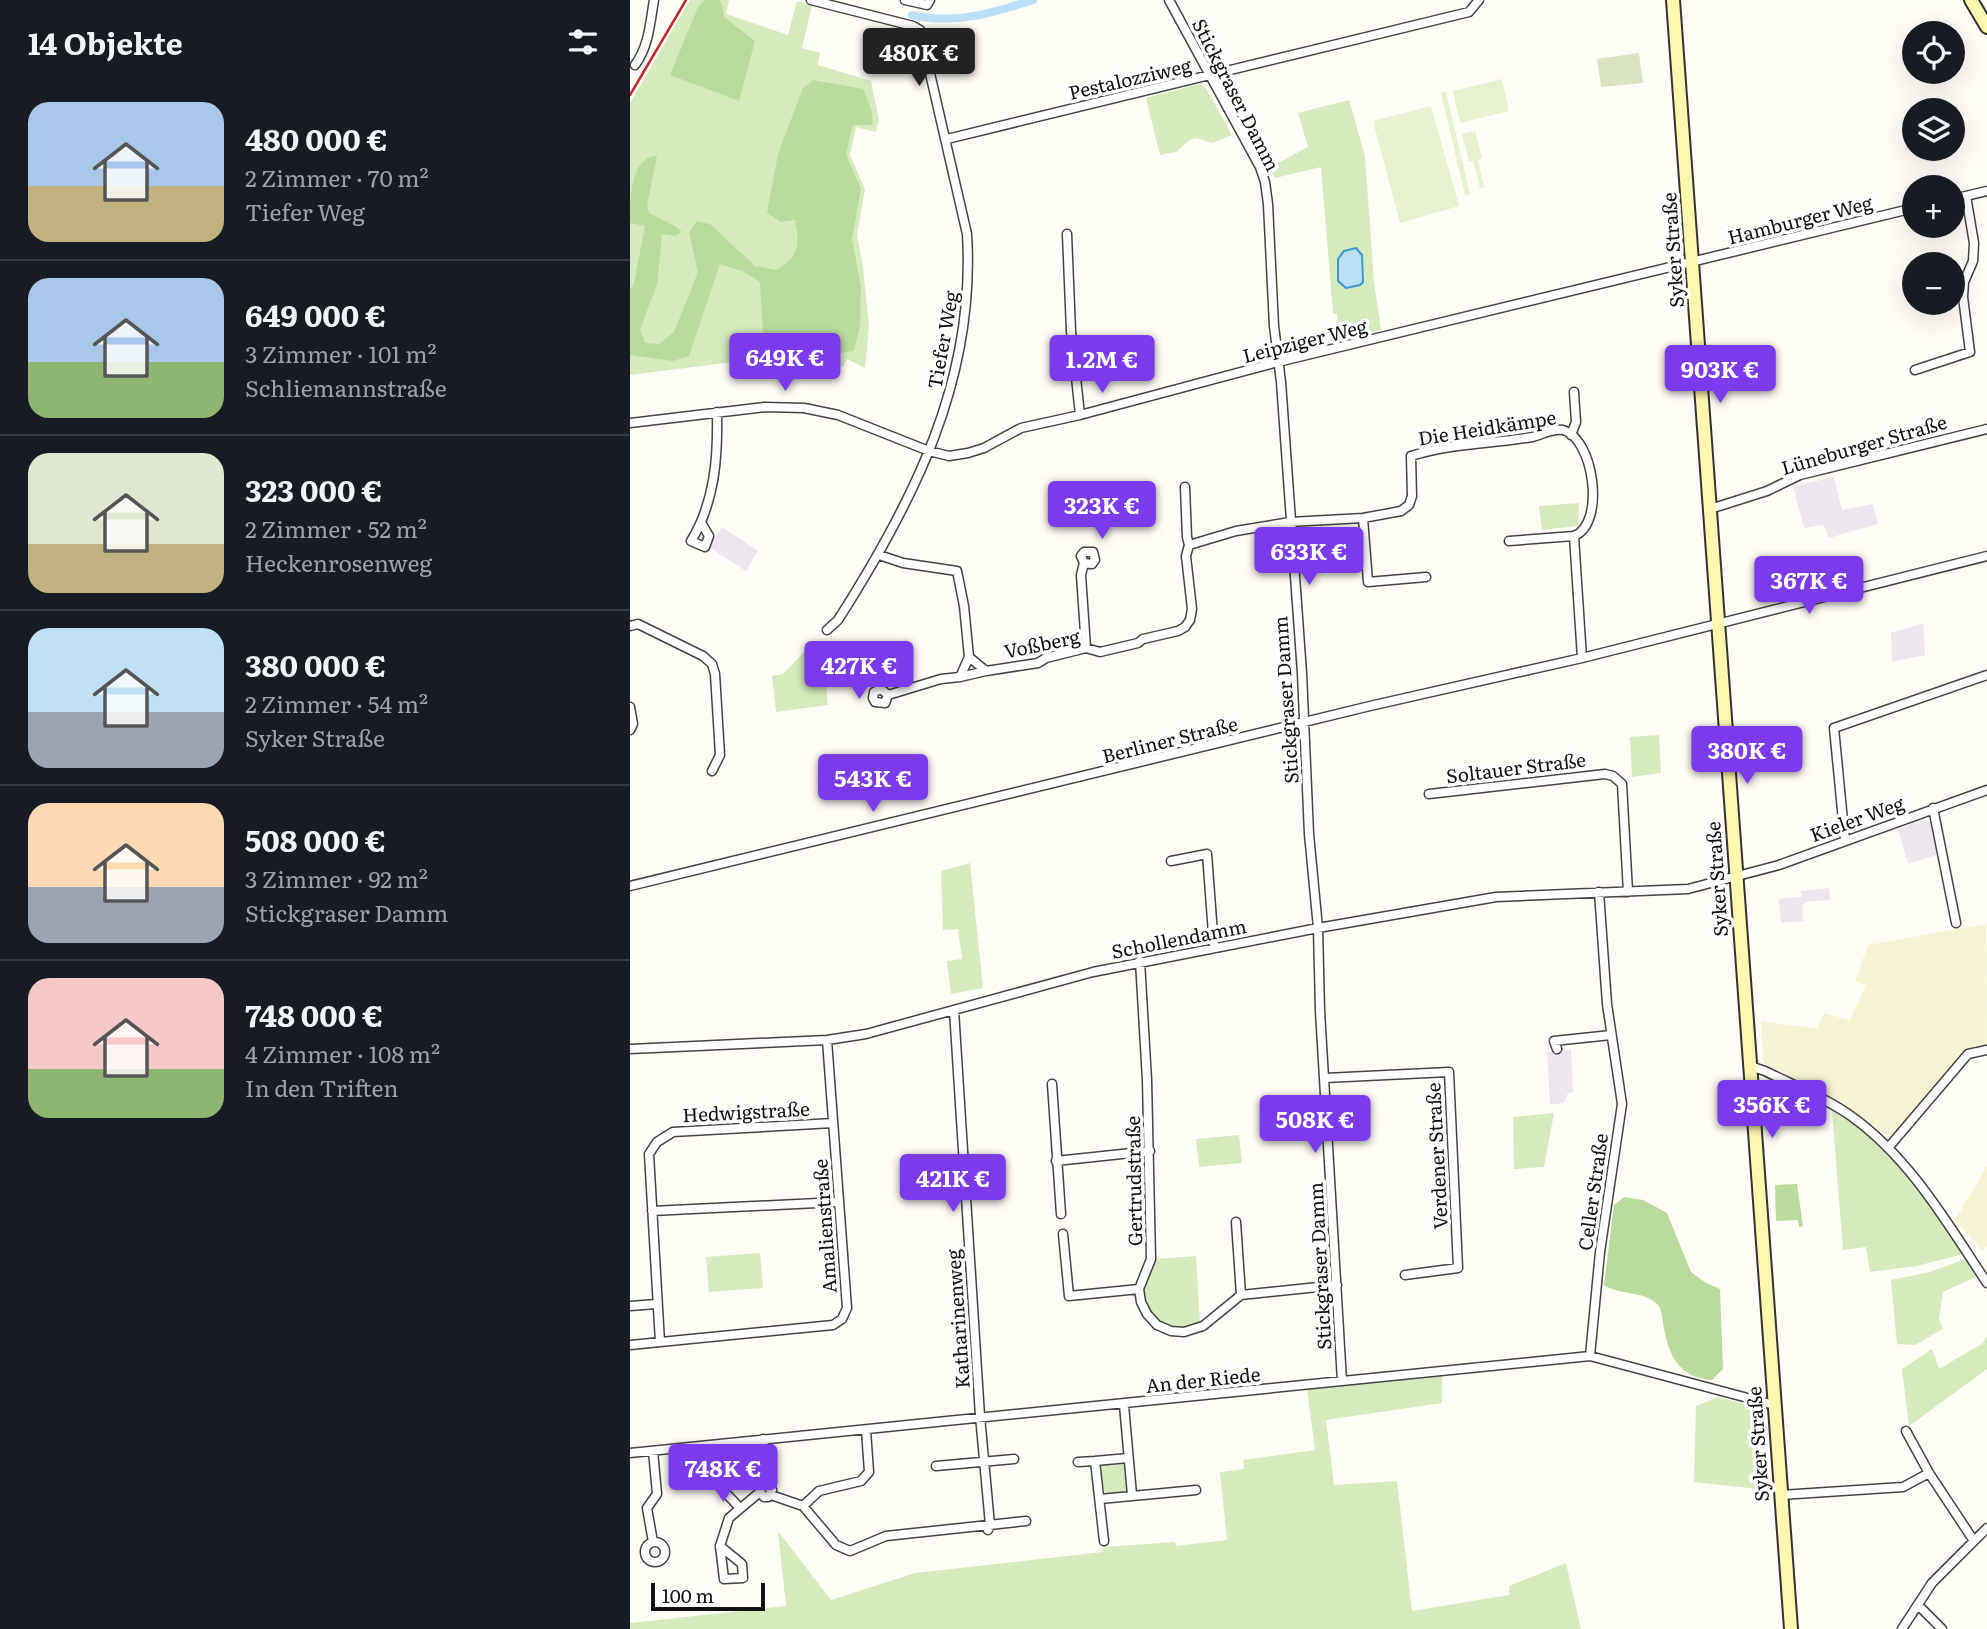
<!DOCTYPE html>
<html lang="de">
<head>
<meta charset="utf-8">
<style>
	body { margin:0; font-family:Literata,serif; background:#242831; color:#f1f3f6; height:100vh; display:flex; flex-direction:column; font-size:26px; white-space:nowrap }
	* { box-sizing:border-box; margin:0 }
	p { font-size:23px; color:#9ea1a6 }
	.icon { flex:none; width:38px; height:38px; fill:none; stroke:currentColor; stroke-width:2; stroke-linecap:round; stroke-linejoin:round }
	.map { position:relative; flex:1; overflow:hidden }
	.details { display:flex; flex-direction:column; background:#171b24; width:630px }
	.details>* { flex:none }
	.fabs { position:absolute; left:1272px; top:21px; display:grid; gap:14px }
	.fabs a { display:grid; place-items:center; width:63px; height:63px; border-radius:50%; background:#171b24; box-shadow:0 7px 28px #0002; font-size:35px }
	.scale { position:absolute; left:21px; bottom:18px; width:114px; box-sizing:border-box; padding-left:7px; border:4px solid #111; border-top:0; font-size:19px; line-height:24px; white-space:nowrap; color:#111; -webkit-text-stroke:5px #fff; paint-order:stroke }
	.price { position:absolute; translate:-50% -60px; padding:0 16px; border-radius:7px; background:#7c3aed; color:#fff; font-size:23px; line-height:46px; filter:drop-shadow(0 2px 4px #0008) }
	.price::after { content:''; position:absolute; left:50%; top:42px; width:21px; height:16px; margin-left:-10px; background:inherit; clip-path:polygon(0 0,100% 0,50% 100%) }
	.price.on { background:#222; color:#fff }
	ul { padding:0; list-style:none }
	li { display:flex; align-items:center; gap:21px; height:175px; padding:0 28px }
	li+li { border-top:2px solid #363941 }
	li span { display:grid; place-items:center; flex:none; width:196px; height:140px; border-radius:21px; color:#555 }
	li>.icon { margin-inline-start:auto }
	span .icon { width:84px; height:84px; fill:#fffc; stroke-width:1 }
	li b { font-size:30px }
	h2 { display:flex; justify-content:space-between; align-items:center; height:84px; padding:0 28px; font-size:30px }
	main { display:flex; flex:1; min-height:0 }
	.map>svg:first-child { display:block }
	.industrial { fill:#eee6ef }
	.farmland { fill:#f6f3d4 }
	.green { fill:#d5ebbd }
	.forest { fill:#b9dc9c }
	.cemetery { fill:#d9e3c4 }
	.pitch { fill:#e6f2cf }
	.water { fill:#b9e0f7; stroke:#3f96cf; stroke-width:2 }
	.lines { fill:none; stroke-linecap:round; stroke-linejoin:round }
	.canal { stroke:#b9e0f7; stroke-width:8 }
	.street-casing { stroke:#444; stroke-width:11 }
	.secondary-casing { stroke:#333; stroke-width:16 }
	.street { stroke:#fff; stroke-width:8 }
	.secondary { stroke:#fff6b0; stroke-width:12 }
	.rail { stroke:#c4262e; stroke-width:2.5 }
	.labels { text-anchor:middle; stroke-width:7; stroke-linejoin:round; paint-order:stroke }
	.street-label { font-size:19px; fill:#111; stroke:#fff }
</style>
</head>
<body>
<main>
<section class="details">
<h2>14 Objekte<svg class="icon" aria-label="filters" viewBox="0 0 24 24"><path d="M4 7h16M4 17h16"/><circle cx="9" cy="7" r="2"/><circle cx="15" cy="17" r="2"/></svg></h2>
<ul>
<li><span style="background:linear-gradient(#a9c7e8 60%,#c2b280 0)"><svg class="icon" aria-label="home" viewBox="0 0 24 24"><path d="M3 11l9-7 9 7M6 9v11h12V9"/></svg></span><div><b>480 000 €</b><p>2 Zimmer · 70 m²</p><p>Tiefer Weg</p></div></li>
<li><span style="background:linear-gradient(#a9c7e8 60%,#8fb573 0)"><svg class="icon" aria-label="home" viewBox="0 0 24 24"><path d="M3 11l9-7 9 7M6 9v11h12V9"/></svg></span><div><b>649 000 €</b><p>3 Zimmer · 101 m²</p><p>Schliemannstraße</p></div></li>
<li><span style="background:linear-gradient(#dfe7d0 65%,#c2b280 0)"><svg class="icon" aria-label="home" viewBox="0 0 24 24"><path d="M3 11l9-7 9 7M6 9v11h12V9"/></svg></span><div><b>323 000 €</b><p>2 Zimmer · 52 m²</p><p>Heckenrosenweg</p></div></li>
<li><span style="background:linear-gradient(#bfe0f5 60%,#9aa5b1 0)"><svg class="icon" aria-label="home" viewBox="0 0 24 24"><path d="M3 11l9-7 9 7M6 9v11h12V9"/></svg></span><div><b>380 000 €</b><p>2 Zimmer · 54 m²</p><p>Syker Straße</p></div></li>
<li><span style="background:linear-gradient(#ffd9b3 60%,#9aa5b1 0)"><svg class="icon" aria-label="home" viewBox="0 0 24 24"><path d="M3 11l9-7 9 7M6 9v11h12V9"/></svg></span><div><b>508 000 €</b><p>3 Zimmer · 92 m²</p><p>Stickgraser Damm</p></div></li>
<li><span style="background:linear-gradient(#f6c9c9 65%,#8fb573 0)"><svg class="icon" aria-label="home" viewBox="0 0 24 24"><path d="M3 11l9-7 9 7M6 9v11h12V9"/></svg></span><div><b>748 000 €</b><p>4 Zimmer · 108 m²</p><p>In den Triften</p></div></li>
</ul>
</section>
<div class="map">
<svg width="1357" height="1629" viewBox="0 0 1357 1629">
	<rect width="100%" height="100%" fill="#fffdf5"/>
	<!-- industrial -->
	<path class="industrial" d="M1204,477L1212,510L1243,504L1248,524L1199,538L1193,525L1174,528L1163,486Z
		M92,527L128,551L116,571L79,547Z
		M1293,623L1295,655L1262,662L1261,633Z
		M1294,819L1300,822L1307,855L1278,864L1268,829Z
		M1199,888L1200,900L1175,902L1172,907L1173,921L1151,923L1149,899L1171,897V891Z
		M941,1049L943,1092L938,1093L934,1103L920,1105L917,1052Z"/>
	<!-- farmland -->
	<path class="farmland" d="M1356,924L1357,1046L1349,1044L1339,1048L1261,1138L1211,1102L1134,1064L1131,1021L1187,1029L1194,1013L1220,1020L1236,985L1225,981L1238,945Z
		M1357,1166V1247L1352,1250L1325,1220Z"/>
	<!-- green -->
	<path class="green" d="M60,0H99L96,14L158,35L167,1L182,5L172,48L190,53L188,65L241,81L249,120L246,132L226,127L220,155L235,189L227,235L233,267L239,326L235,368L217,359L213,367L193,359L159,358L119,360L0,375V103Z
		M569,84L576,88L602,135L582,143L566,138L561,139L546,152L530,155L516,98Z
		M719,100L735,156L744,282L751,330L708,340L707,314H703L691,167L645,178L639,168L678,147L668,113Z
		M949,503L948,526L912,530L909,506Z
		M176,650L193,656L198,705L146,712L142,676L153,674Z
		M1029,735L1031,773L1002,777L1000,737Z
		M340,863L353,988L321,994L317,961L332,959L328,929L313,930L311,871Z
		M1202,1110C1260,1145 1297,1198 1333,1254L1287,1266L1240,1272L1236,1247L1213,1250Z
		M924,1113L914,1167L884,1169L883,1117Z
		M609,1135L612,1163L569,1167L566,1139Z
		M130,1253L133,1288L79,1292L76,1257Z
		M566,1256L570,1323C546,1337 513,1319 514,1290C514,1278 522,1270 526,1259Z
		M1335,1259L1346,1277L1313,1292L1309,1319L1313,1329L1285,1345L1267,1344L1261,1280L1300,1272Z
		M1357,1336V1369L1279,1426L1272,1369L1302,1349L1309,1369L1353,1343Z
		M812,1374V1403L696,1420L704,1485L767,1481L782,1611L879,1595V1586L936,1563L951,1629H0V1623L156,1606L148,1531L201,1600L285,1573L472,1552L474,1547L545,1542L546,1546L597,1540L590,1472L614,1469L613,1460L685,1450L677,1388Z
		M1088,1397L1123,1406L1133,1419L1138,1490L1064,1482L1066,1406Z
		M491,1462L496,1466L497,1470L494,1471L496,1484H498L499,1488L495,1492L477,1494L474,1491L469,1468L473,1465Z"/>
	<!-- forest -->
	<path class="forest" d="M75,0H89L93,7L94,17L125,41L109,101L40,75L68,7Z
		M183,80L233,89L242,111L243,125H223L216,154L231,189L222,239L231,286L230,325L224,351L208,353L190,349L141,343L133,334L130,282L114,272L90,264L59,356L43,361L0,355V289L4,283L15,226L0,223C0,202 0,156 27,156L17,205L19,213L45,226L52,232L45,236L32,234L27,285L10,329L15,343L29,344L44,332L68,272L59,232L67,221L80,224L125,266L146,270C169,257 170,245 165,220L151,222L137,213L148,154L173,88Z
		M1167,1184L1173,1226L1169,1227L1168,1220L1146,1221L1145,1185Z
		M994,1197L1013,1200L1037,1213L1061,1272L1076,1283L1090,1289L1093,1369L1082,1380C1048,1378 1038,1354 1033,1323C1032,1315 1032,1309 1026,1303C1013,1291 989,1295 974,1285L984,1205Z"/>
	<!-- cemetery -->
	<path class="cemetery" d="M1009,53L1013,83L971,87L967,59Z"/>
	<!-- pitch -->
	<path class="pitch" d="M872,79L879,111L830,123L823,91Z
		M816,92L840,194L835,195L811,93Z
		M801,106L829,206L770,223L743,121Z
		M845,131L852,158L848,160L854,187L850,188L843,161L839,162L832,134Z"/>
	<!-- water -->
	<path class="water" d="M726,248L732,255L733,282L730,285L716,288L708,281V259L714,251Z"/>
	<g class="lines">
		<!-- canal -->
		<path class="canal" d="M282,15C324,25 363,13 403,0"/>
		<!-- street casing -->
		<g class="street-casing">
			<path id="street" d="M181,0L283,26L290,30L337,234C346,379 284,501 208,620L197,630
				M275,0L297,5L300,0
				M539,0L630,167L635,182L638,204L644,326L651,382L672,673L679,834L688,928L690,1011L712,1381
				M5,65C19,46 20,23 24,0
				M317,139L839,12L849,0
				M1323,199L1357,191
				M437,234L441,331L450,415
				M1285,370L1340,352L1333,297L1334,282L1343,261L1344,243L1336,196
				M0,423L135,407L174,408L208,415L299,451L319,456L338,453L354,448L391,428L450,415L648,362L1284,208
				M941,435L946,422L944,392
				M555,487L557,537L559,545
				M1080,509L1137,491L1170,475L1357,429
				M733,518L738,582L796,577
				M72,524L79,536L75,547L61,541C85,502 88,457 87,412
				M879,541L944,536
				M249,555L273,563L327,571L334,606L339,657L356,671L408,663L416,658L456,648L470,652L508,643L513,639L548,631L555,627L560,620L562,609L556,556L559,545L606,531L660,522L733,518L771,511L779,505L782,496L781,456C823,443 860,444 902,437C912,435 922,428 933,430C964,438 976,524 944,536L952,658
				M454,563L462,564L465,560L463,552H454L451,556L454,563L451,575L456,648
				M0,626L8,624L73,656L82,664L85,674L90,755L82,771
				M330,677L339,657
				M258,695L251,689L244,692L243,698L245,702L255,703L258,695L311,679L330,677L356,671
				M0,707L3,724L0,730
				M799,794L975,774L983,776L992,784L998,892
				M1303,808L1326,923
				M1215,841L1204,728L1357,675
				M541,861L577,854L584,947
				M0,886L740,706L952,658L1357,556
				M510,961L517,1080L521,1259L509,1289L511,1302L517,1314L527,1325L541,1331L554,1332L573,1326L611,1295L707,1285
				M324,1010L350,1416L360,1525L358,1530
				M0,1049L197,1040L236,1034L463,972L688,928L866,897L1058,889L1149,865L1357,790
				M927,1049L924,1041L981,1035
				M1120,1066L1135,1071C1163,1085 1196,1098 1221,1116C1280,1158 1318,1224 1357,1283
				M695,1078L819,1072L828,1268L775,1275
				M422,1084L431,1214
				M1258,1148L1338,1054L1357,1050
				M426,1161L520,1151
				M22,1211L208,1202
				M606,1222L611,1295
				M433,1234L439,1296L509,1289
				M0,1306L26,1304
				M30,1342L19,1154L27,1142L43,1132L203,1123
				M0,1345L203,1325L212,1319L217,1308L197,1040
				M960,1356L970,1252L992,1104L977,1004L969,892
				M494,1405L502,1495
				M1276,1431L1299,1473L1344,1541
				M133,1439L138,1486
				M23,1451L27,1494L17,1508L23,1542
				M0,1453L960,1356L1144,1405
				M448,1462L465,1461
				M306,1466L384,1459
				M90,1487L110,1508
				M141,1495L173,1506L206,1545L220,1551L256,1536L396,1521
				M1151,1495L1273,1487L1299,1473
				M470,1499L566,1490
				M173,1506L189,1491L231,1481L239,1472L236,1430
				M474,1541L465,1461L498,1458
				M15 1552a10 10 0 1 1 20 0a10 10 0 1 1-20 0Z
				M90,1546L112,1564L113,1578L94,1579L90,1546L99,1518L130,1492L132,1487L138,1486L142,1490L138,1497H134L130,1492
				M1288,1605L1312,1629
				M1272,1629L1302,1583L1357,1528"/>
		</g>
		<!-- secondary casing -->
		<g class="secondary-casing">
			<path id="secondary" d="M1043,0L1161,1629
				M1341,0L1357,27"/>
		</g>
		<!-- street -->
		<use href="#street" class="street"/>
		<!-- secondary -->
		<use href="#secondary" class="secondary"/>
		<!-- rail -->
		<path class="rail" d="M0,95L56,0"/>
	</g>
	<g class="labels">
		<!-- street labels -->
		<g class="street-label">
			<text transform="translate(500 79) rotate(-13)" y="7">Pestalozziweg</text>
			<text transform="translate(606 95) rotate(63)" y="7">Stickgraser Damm</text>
			<text transform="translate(1170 220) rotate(-14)" y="7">Hamburger Weg</text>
			<text transform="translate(1043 250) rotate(-94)" y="7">Syker Straße</text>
			<text transform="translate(313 340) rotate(-80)" y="7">Tiefer Weg</text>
			<text transform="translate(675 341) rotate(-14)" y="7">Leipziger Weg</text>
			<text transform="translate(857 428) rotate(-9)" y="7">Die Heidkämpe</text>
			<text transform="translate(1234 445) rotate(-16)" y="7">Lüneburger Straße</text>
			<text transform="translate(412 644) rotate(-12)" y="7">Voßberg</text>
			<text transform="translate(656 700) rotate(-94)" y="7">Stickgraser Damm</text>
			<text transform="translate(540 740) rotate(-14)" y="7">Berliner Straße</text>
			<text transform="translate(886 768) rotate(-7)" y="7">Soltauer Straße</text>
			<text transform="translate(1227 819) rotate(-20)" y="7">Kieler Weg</text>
			<text transform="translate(1087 879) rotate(-94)" y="7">Syker Straße</text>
			<text transform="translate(549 939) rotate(-11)" y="7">Schollendamm</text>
			<text transform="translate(116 1112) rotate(-3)" y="7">Hedwigstraße</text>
			<text transform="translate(807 1156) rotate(-93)" y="7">Verdener Straße</text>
			<text transform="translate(504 1181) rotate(-91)" y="7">Gertrudstraße</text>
			<text transform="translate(963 1192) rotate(-82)" y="7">Celler Straße</text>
			<text transform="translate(195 1226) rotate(-94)" y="7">Amalienstraße</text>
			<text transform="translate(690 1266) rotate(-93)" y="7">Stickgraser Damm</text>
			<text transform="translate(328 1319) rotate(-94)" y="7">Katharinenweg</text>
			<text transform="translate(573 1380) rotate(-6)" y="7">An der Riede</text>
			<text transform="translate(1128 1444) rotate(-94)" y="7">Syker Straße</text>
		</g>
	</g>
</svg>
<div class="fabs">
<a><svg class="icon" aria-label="locate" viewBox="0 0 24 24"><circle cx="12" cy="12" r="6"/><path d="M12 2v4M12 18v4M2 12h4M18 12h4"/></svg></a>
<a><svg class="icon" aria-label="layers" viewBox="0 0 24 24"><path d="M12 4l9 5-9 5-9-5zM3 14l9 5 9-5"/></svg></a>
<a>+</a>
<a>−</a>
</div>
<div class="scale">100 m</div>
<b class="price on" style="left:289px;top:88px">480K €</b>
<b class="price" style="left:155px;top:393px">649K €</b>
<b class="price" style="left:472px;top:395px">1.2M €</b>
<b class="price" style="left:1090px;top:405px">903K €</b>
<b class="price" style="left:472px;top:541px">323K €</b>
<b class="price" style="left:679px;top:587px">633K €</b>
<b class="price" style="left:1179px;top:616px">367K €</b>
<b class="price" style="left:229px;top:701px">427K €</b>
<b class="price" style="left:1117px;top:786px">380K €</b>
<b class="price" style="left:243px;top:814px">543K €</b>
<b class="price" style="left:1142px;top:1140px">356K €</b>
<b class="price" style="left:685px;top:1155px">508K €</b>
<b class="price" style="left:323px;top:1214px">421K €</b>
<b class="price" style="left:93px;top:1504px">748K €</b>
</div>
</main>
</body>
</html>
